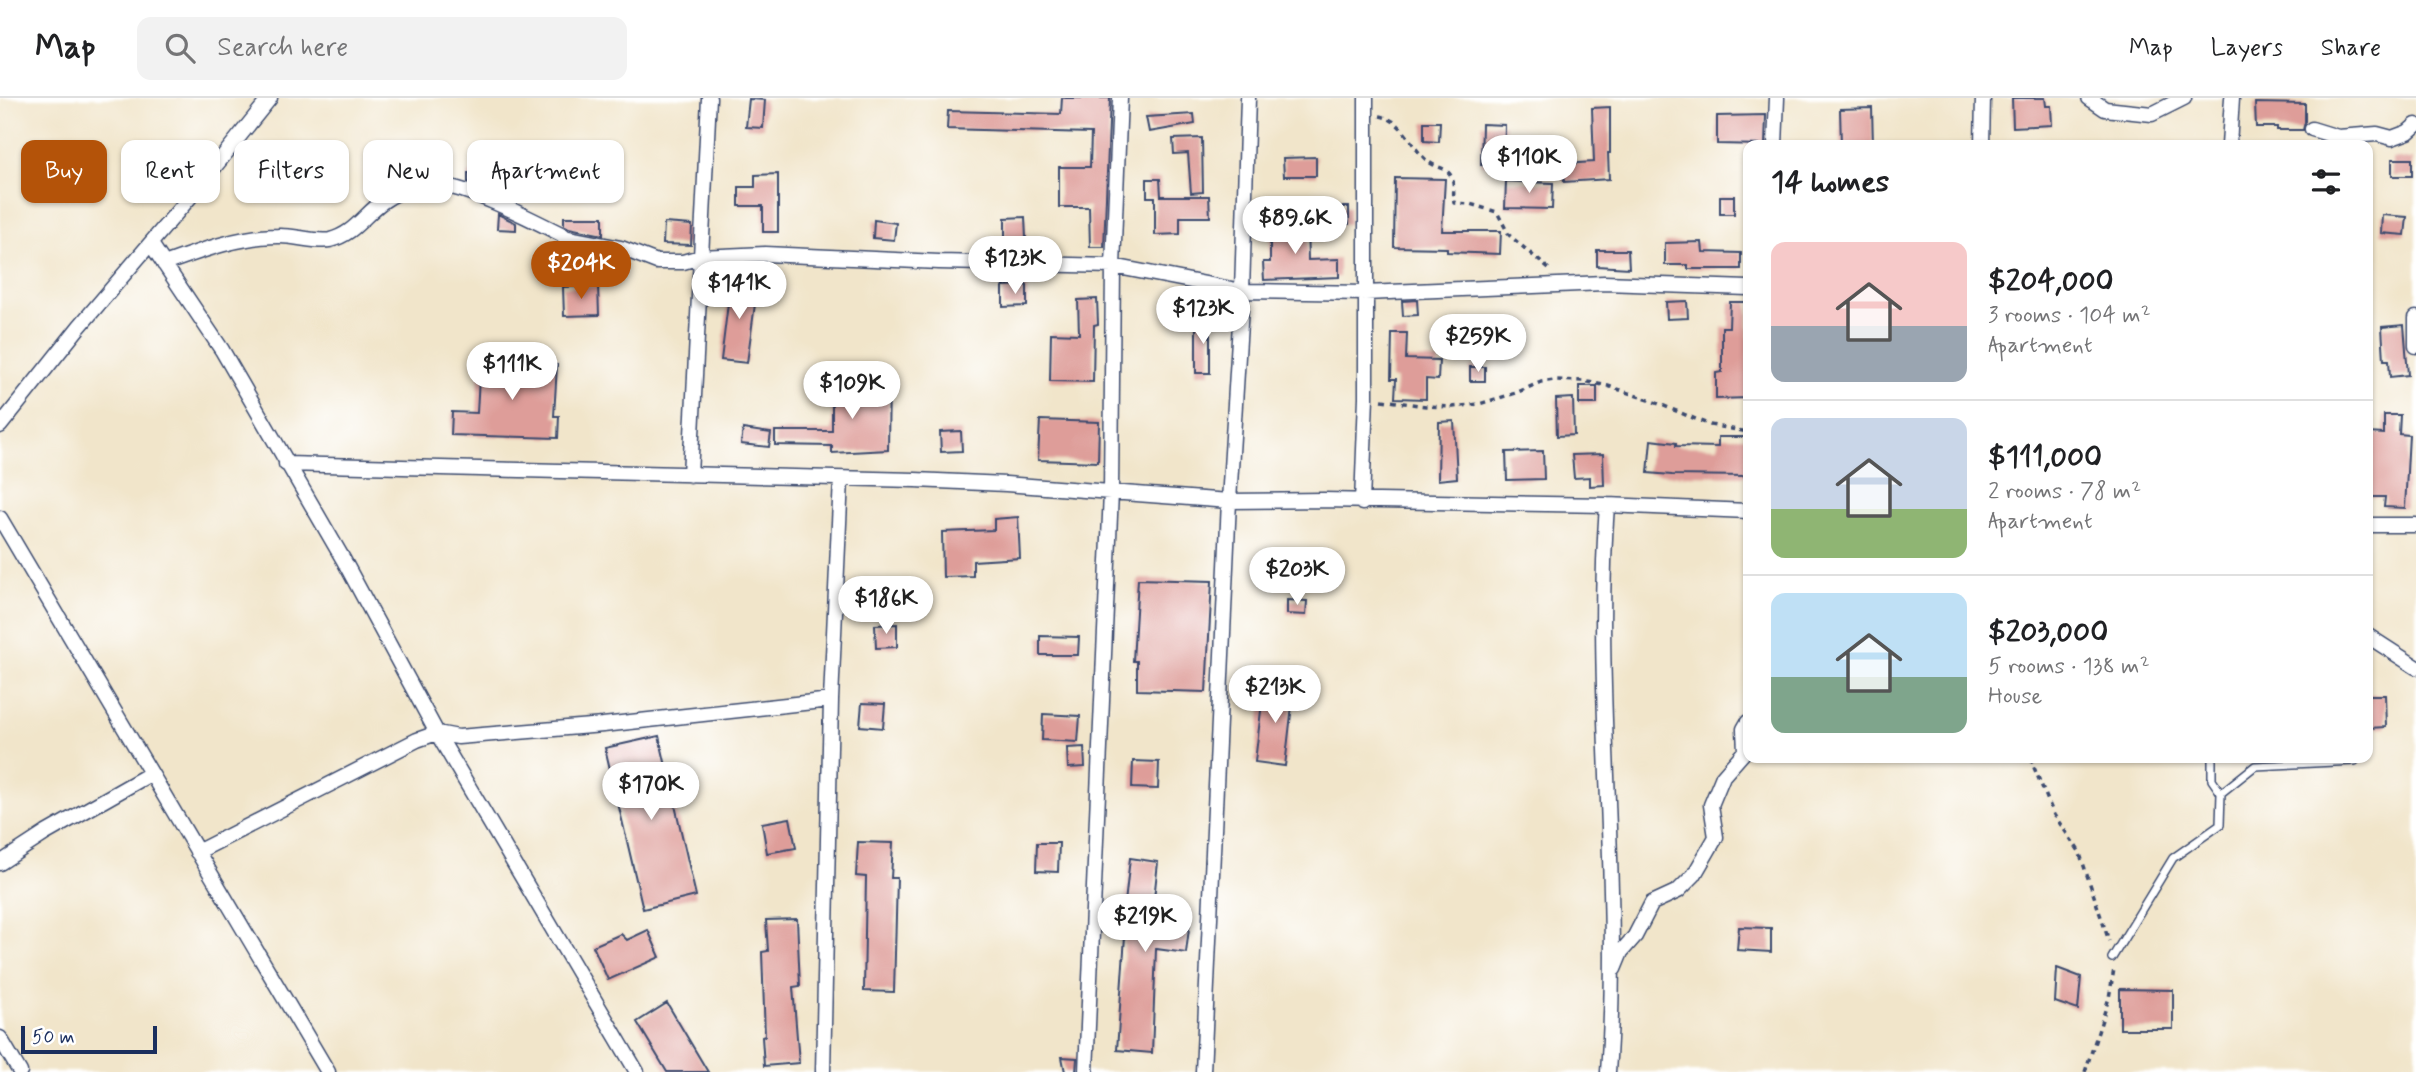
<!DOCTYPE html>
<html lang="en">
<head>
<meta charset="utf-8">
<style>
	body { margin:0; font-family:Mynerve,sans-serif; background:#f2f2f2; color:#202124; height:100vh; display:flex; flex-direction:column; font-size:26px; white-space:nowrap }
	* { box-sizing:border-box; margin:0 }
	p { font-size:23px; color:#757577 }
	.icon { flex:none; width:38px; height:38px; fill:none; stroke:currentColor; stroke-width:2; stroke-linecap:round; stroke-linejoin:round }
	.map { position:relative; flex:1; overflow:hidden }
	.sheet { position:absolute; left:1743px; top:42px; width:630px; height:623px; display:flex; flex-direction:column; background:#fff; border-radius:14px; box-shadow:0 2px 5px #0004 }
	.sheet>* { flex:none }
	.banner { position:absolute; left:21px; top:42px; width:665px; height:63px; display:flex; gap:14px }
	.scale { position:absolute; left:21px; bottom:18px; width:136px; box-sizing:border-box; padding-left:7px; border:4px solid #1b2f5e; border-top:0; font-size:19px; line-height:24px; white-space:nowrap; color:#1b2f5e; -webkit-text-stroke:5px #fff; paint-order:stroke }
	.price { position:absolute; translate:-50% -60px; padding:0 16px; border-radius:24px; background:#fff; color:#222; font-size:23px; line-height:46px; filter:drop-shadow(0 2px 4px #0008) }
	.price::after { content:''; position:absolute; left:50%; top:42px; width:21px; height:16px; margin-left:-10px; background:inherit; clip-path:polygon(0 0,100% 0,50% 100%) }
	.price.on { background:#b45309; color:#fff }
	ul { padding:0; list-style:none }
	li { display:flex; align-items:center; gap:21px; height:175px; padding:0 28px }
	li+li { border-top:2px solid #e0e0e0 }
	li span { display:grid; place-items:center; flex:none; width:196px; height:140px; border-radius:14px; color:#555 }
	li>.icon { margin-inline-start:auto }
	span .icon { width:84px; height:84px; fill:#fffc; stroke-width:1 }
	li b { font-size:30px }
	h2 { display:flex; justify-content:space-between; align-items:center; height:84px; padding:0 28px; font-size:30px }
	.chip { padding:0 24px; border-radius:14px; background:#fff; box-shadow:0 2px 5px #0004; font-size:24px; line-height:63px }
	.chip.on { background:#b45309; color:#fff }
	header { display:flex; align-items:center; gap:42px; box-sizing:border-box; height:98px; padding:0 35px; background:#fff; border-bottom:2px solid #e0e0e0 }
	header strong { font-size:33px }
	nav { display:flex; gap:38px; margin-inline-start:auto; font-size:24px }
	.search { width:490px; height:63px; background:#f2f2f2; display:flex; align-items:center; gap:18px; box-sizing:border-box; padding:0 24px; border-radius:14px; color:#757577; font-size:26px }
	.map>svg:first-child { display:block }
	.building { fill:#de9d99 }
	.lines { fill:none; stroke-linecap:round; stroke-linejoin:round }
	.lane-casing { stroke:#3b4a6e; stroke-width:10 }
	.street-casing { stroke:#3b4a6e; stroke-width:17 }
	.path { stroke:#3b4a6e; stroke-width:3.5; stroke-dasharray:5 5; stroke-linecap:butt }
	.lane { stroke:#fff; stroke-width:7 }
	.street { stroke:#fff; stroke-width:14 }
</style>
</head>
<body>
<header>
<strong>Map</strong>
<div class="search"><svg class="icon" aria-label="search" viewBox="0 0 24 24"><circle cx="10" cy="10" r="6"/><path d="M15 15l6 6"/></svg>Search here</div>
<nav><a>Map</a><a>Layers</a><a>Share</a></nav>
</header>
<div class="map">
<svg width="2416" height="974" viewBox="0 0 2416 974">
	<rect width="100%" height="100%" fill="#fff"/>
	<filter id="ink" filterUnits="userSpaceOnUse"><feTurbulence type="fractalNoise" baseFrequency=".0143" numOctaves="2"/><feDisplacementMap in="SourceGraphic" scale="14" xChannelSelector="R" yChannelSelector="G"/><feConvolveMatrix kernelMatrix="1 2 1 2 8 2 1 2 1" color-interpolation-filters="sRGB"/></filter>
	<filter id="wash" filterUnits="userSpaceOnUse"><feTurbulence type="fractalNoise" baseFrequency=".00686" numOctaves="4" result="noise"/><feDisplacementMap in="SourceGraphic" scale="28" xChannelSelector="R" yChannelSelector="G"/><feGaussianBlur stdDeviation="1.57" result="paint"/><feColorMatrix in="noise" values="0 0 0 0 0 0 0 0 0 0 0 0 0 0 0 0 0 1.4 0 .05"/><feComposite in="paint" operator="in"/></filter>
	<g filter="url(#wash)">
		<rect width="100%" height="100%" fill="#f1e5ca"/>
		<g id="blocks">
			<!-- building -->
			<path class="building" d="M1062,0H1110L1104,149H1090L1089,109H1059V69H1090L1091,35L947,31L948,13L1061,16Z
				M2012,0H2045L2046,8H2051L2052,27L2013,29Z
				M749,1L765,2L763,30L746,29Z
				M2255,5L2305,6V24L2303,32H2277V29H2256Z
				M1610,9V55H1608L1609,81L1564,84L1563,66L1594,64L1592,10Z
				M1872,10L1873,47H1841L1840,11Z
				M1194,16L1195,26L1149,34L1146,19Z
				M1766,17L1765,47L1717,46V18Z
				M1424,24H1440L1439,44L1424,43Z
				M1482,26L1505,27L1504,68L1481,67Z
				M1202,40L1203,94L1191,95L1188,55L1174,56L1173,41Z
				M1316,59V78H1284L1283,60Z
				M2392,61H2412V78H2392Z
				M468,75H484L485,90L468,84Z
				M778,76V134H763V108H739V89H755V77Z
				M1395,80L1445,81L1442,133H1501L1500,156L1447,154V150L1394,149Z
				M1147,81H1160L1161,98H1209L1210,119H1180V136L1155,137V99H1147Z
				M1506,83L1553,85L1552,111L1505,110Z
				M1720,98H1734V116H1720Z
				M1316,109H1349V126L1316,125Z
				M498,116L516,125V132L497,131Z
				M2382,117L2407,119L2405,137L2381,135Z
				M564,119H603V137L569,130L564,127Z
				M1025,119L1026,140L1005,141V120Z
				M874,122L896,125L894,142L873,140Z
				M664,125L692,127L691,147L663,146Z
				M1270,126H1307L1308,162L1339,161V179L1264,182L1263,164H1270Z
				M1702,144L1703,154L1741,155V171H1688V167H1665V145Z
				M1597,152H1628L1629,170L1597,168Z
				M731,181L758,184L747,265L721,262Z
				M1027,187V208L1003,209V188Z
				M598,188L599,217L564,218L563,189Z
				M1097,201L1098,226L1094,227L1093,284L1050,283L1051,235L1079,236L1078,202Z
				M1417,202L1418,217L1403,218L1402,203Z
				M1687,203L1688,220L1667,221L1666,204Z
				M1730,204H1748V300L1716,301V275L1722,274V229H1729Z
				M1196,221L1210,222V275H1196Z
				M2404,227L2408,277L2390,279L2389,262H2384L2382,229Z
				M1392,235H1407L1406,261L1439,262L1438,282L1426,281V301L1395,300L1396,281H1391Z
				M480,262L557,267L554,318H559L558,340L451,337L452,314L477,315Z
				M1470,269H1485V283H1470Z
				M852,279H889L888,352L832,355V348L775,347V333H832V298H852Z
				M1579,288H1597V306H1579Z
				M1573,300L1574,337L1557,338L1556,301Z
				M2384,317H2400L2399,336L2409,337L2405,410L2384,409L2385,399H2368V335L2384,336Z
				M1040,322L1099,324L1098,364L1038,362Z
				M1454,323L1457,380L1438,382L1439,324Z
				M743,331L771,335L769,349L741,346Z
				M961,333L962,353L941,354L940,334Z
				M1718,339H1748L1747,378L1672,377L1648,375L1651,342L1676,345V348L1718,349Z
				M1543,353L1544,381L1507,382L1506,354Z
				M1603,356L1604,387L1590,388V379L1574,380L1572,357Z
				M1018,419L1020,460L973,463V478L943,479L942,434L994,432V421Z
				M1138,481L1212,483L1206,594L1137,592V563H1133Z
				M1287,502L1307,503L1306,517L1287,516Z
				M897,526V549L876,550L875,527Z
				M1040,538L1079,539L1078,557H1040Z
				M1264,587L1294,590L1285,668L1255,664Z
				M2368,597H2385L2386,629L2368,630Z
				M862,605L885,606L883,630L860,628Z
				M1043,616L1080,618L1078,644L1042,642Z
				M659,638L696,798L643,811L605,650Z
				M1084,649L1085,669L1068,670L1067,650Z
				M1133,663L1159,664L1158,691L1132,690Z
				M790,720L796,750L767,755L762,725Z
				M858,744L893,745L891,780H897L894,894L864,893L866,779L856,778Z
				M1037,745H1059L1058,774L1036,773Z
				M1130,760L1158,764L1153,810L1191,814L1186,855L1156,851L1152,955L1117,952L1126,824L1123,823Z
				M797,821L800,888L793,889L799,965L764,968L762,939L765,938L762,854L768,853L766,822Z
				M1739,829L1771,830V854L1737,852Z
				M648,832L660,859L608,882L593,848L621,836L627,842Z
				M2057,870L2081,879L2078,912L2055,904Z
				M2120,891L2173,892V931H2120Z
				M667,905L708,974H667L637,924Z
				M1062,959L1077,960L1076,974H1065Z"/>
		</g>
	</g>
	<g filter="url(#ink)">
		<use href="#blocks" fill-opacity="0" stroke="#3b4a6e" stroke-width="2"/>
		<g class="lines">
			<!-- lane casing -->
			<g class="lane-casing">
				<path id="lane" d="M2212,660V682L2221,695
					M2112,860L2173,760L2220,727L2221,695L2255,668L2355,663"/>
			</g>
			<!-- street casing -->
			<g class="street-casing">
				<path id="street" d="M2089,0L2105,11L2152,16L2184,0
					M2312,31L2338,39L2377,36L2392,40L2408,34L2416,27
					M1775,47L1777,0
					M1982,47L1983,0
					M2229,47L2232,0
					M151,146L222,252L343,461L437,635L637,974
					M164,166C200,153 239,138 278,138C293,137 316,145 330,142C355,136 365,115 385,102C400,92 417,87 435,87C464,86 535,123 563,137L564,139L621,150L657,164H683L700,159L765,156L939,164L1113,168L1242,193L1365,195L1604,185L1748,190
					M2416,220V248
					M0,328L79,229L196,92L270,0
					M286,366L915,382L1006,386L1229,403L1323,402L1607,407L1748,413
					M690,377L709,0
					M1362,405L1366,299V0
					M1607,407C1593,596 1622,785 1608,974
					M0,420L328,974
					M2368,427H2416
					M2368,538L2416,569
					M197,754L417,642L437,635L458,639L603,627L831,602
					M0,765L46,735L150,676
					M1614,871L1621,854L1635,838L1652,805L1678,793L1694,777L1716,739L1711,707L1723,678L1745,653L1744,631L1748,624
					M0,940L20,974
					M823,974L831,602L841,381
					M1086,974L1111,394L1113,168L1120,0
					M1203,974L1229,403L1242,193L1248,0"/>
			</g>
			<!-- path -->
			<path class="path" d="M1380,18C1407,23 1411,54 1432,66C1439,70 1447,70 1451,78C1455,84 1453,98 1454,105L1470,106L1497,114L1509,137L1550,172
				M1382,302L1426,308L1453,309L1479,306L1516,295L1541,284L1554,282L1583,283L1608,288L1652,303L1710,327L1748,334
				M2030,660L2054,717L2079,753L2109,843
				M2085,974L2109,900L2114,871"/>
			<!-- lane -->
			<use href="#lane" class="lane"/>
			<!-- street -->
			<use href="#street" class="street"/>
		</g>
	</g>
</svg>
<div class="scale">50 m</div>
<b class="price" style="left:1529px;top:97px">$110K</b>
<b class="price" style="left:1295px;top:158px">$89.6K</b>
<b class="price" style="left:1015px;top:198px">$123K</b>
<b class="price on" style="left:581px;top:203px">$204K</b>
<b class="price" style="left:739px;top:223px">$141K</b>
<b class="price" style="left:1203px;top:248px">$123K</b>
<b class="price" style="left:1478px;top:276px">$259K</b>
<b class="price" style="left:512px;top:304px">$111K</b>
<b class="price" style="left:852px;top:323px">$109K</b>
<b class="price" style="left:1297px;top:509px">$203K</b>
<b class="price" style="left:886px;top:538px">$186K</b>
<b class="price" style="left:1275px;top:627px">$213K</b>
<b class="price" style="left:651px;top:724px">$170K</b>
<b class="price" style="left:1145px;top:856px">$219K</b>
<div class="banner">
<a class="chip on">Buy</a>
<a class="chip">Rent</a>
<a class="chip">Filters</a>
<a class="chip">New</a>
<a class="chip">Apartment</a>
</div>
<section class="sheet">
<h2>14 homes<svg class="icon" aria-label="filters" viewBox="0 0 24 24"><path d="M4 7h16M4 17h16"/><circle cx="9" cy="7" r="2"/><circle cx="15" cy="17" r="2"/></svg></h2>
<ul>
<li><span style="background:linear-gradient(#f6c9c9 60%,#9aa5b1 0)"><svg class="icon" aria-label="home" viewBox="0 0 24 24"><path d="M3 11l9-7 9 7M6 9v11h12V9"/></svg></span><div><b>$204,000</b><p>3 rooms · 104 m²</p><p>Apartment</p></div></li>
<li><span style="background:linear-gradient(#c9d6e8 65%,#8fb573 0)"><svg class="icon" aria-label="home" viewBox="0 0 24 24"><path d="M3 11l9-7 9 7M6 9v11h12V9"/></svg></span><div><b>$111,000</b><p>2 rooms · 78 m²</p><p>Apartment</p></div></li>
<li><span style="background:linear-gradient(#bfe0f5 60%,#7fa58c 0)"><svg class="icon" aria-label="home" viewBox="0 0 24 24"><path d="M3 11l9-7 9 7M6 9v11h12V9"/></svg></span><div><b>$203,000</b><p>5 rooms · 138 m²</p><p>House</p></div></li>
</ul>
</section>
</div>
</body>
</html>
